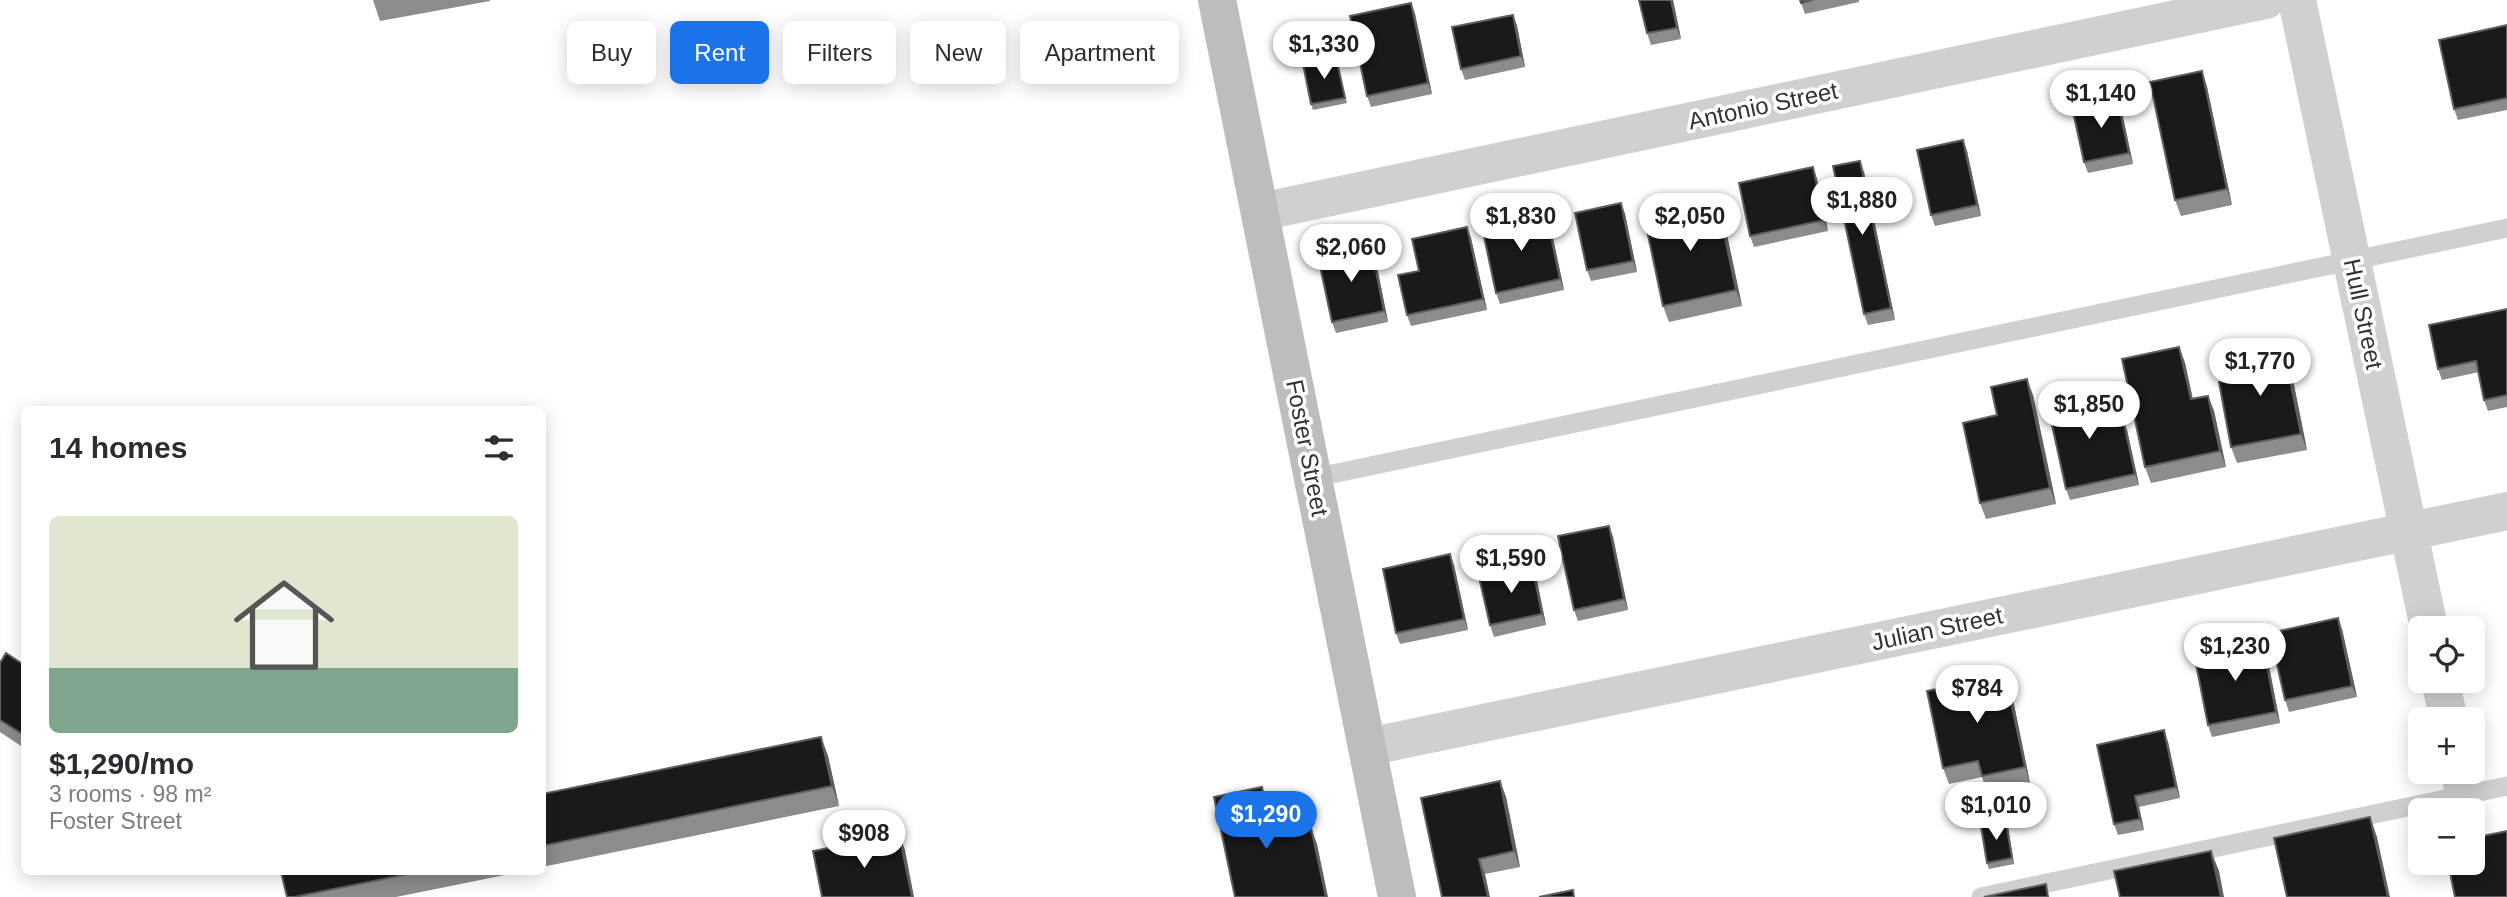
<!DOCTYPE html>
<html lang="en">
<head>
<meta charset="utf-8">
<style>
	body { margin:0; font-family:Arial,sans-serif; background:#f7f7f7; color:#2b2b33; height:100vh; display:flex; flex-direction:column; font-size:26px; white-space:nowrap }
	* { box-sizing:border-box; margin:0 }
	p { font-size:23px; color:#7c7c81 }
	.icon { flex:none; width:38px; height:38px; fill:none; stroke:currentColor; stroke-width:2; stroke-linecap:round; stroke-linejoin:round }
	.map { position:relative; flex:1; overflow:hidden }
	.details { position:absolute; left:21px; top:406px; width:525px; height:469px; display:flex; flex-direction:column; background:#fff; border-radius:10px; box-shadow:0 4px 18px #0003 }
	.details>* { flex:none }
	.banner { position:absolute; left:567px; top:21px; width:665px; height:63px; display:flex; gap:14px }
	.tools { position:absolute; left:2408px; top:616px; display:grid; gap:14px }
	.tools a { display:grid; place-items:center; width:77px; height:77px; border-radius:10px; background:#fff; box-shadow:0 4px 18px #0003; font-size:35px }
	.price { position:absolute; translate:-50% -60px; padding:0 16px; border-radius:24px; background:#fff; color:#222; font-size:23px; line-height:46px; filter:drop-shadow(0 2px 4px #0008) }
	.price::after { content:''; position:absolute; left:50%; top:42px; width:21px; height:16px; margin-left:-10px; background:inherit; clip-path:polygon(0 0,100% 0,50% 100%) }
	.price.selected { background:#1a73e8; color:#fff }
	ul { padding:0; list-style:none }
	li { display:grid; align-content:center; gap:14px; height:371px; padding:0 28px }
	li+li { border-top:2px solid #e1e1e2 }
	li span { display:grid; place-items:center; height:217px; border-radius:10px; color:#555 }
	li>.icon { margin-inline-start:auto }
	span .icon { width:126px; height:126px; fill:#fffc; stroke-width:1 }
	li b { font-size:30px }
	h2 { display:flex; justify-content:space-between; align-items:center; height:84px; padding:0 28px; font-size:30px }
	.pill { padding:0 24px; border-radius:10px; background:#fff; box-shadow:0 4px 18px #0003; font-size:24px; line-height:63px }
	.pill.selected { background:#1a73e8; color:#fff }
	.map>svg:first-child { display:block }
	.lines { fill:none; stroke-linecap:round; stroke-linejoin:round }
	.lane { stroke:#d0d0d0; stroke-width:19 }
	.street { stroke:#d0d0d0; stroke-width:38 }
	.secondary { stroke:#bdbdbd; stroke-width:38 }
	.wall { fill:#8c8c8c }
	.shaded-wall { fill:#5f5f5f }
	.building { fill:#1a1a1a; stroke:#5f5f5f; stroke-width:2 }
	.labels { text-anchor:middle; stroke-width:7; stroke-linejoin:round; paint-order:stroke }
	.street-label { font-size:24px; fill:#333; stroke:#fff }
</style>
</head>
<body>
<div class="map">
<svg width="2507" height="897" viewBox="0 0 2507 897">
	<rect width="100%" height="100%" fill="#fff"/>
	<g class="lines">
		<!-- lane -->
		<path class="lane" d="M1313,478L2507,228
			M1981,897L2507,786"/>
		<!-- street -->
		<path class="street" d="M2297,0L2429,628
			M1260,212L2266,0
			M2440,681L2449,719
			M1367,747L2507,511
			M2460,772L2464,795"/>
		<!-- secondary -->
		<path class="secondary" d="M1217,0L1397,897"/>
	</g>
	<!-- wall -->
	<path class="wall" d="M373,0H490V1L380,21Z
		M1673,0L1681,39L1651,45L1647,33Z
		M1800,0H1859V2L1805,14Z
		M1411,3L1415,14L1432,94L1371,107L1367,96Z
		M1513,15L1517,26L1525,67L1465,80L1461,69Z
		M2507,25V110L2458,120L2454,109Z
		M1336,57L1347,103L1313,110L1311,104Z
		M2202,71L2207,87L2232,205L2181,216L2175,200Z
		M2117,97L2121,108L2133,164L2088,173L2084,162Z
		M1963,140L1967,151L1981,216L1935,226L1931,215Z
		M1813,167L1817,179L1828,231L1754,247L1750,236Z
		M1864,172L1895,320L1868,325L1864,314Z
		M1621,203L1625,214L1637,272L1591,281L1587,270Z
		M1723,216L1742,306L1669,322L1663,306Z
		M1550,224L1564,290L1500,304L1496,293Z
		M1467,227L1471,238L1487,310L1411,326L1407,315L1419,271Z
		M1371,246L1375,257L1388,322L1336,333L1332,322Z
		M2507,309V407L2488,411L2484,400L2479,372L2442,380L2438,369Z
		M2179,347L2185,363L2193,399L2208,396L2214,411L2226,467L2151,483L2145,467Z
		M2289,360L2307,450L2237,463L2231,447L2236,379Z
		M2033,395L2056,504L1986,519L1980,503Z
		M2103,402L2107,422L2127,430L2139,485L2070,500L2066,489Z
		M1609,526L1613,537L1628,610L1578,621L1574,610Z
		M1450,554L1454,565L1468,630L1400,644L1396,633Z
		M1532,565L1536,576L1546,625L1494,637L1490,625Z
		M2342,629L2357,697L2289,712L2285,700Z
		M2248,647L2267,656L2280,723L2212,737L2208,725L2215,655Z
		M0,663L24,665V748L0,732Z
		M2011,690L2030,783L1987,792L1982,777L1949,784L1943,768Z
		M821,737L828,756L839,806L542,867V794Z
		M2168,742L2180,798L2139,807L2144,830L2118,835L2114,824Z
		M1500,781L1506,797L1520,867L1485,874L1442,897Z
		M2008,827L2014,864L1989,869L1987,863Z
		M281,872H520L396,897H287Z"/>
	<!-- shaded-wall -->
	<path class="shaded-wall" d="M1671,0H1673L1681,39L1677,28Z
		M1411,3L1415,14L1432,94L1428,83Z
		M1513,15L1517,26L1525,67L1521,56Z
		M2202,71L2207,87L2232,205L2227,189Z
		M2117,97L2121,108L2133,164L2129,153Z
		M1963,140L1967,151L1981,216L1977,205Z
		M1860,161L1864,172L1895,320L1891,308Z
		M1813,167L1817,179L1828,231L1824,220Z
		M1717,200L1723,216L1742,306L1736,290Z
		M1621,203L1625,214L1637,272L1633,261Z
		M1546,213L1550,224L1564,290L1560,279Z
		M1467,227L1471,238L1487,310L1483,299Z
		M1371,246L1375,257L1388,322L1384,311Z
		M2283,345L2289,360L2307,450L2301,434Z
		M2179,347L2185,363L2196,415L2191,399Z
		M2027,379L2033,395L2056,504L2050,488Z
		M2099,391L2103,402L2109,434L2105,423Z
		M2208,396L2214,411L2226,467L2220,451Z
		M2123,419L2127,430L2139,485L2135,474Z
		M1609,526L1613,537L1628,610L1624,599Z
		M1450,554L1454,565L1468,630L1464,619Z
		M1532,565L1536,576L1546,625L1542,614Z
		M2338,618L2342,629L2357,697L2352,686Z
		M2263,645L2267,656L2280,723L2276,712Z
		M2005,674L2011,690L2030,783L2025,767Z
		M2164,730L2168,742L2180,798L2176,787Z
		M821,737L828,756L839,806L832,786Z
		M1500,781L1506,797L1520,867L1514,851Z
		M1262,787L1268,803L1278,851L1272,836Z
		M2135,796L2139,807L2144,830L2140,819Z
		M2370,817L2377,837L2390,897H2388Z
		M2006,822L2008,827L2014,864L2012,858Z
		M1311,828L1317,844L1328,897H1326Z
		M899,834L905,850L914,897H912Z
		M2211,851L2219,871L2224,897H2221Z
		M1479,859L1485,874L1490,897H1488Z"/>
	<!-- building -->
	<path class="building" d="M1639,0H1671L1677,28L1647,33Z
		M1800,0H1813L1801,3Z
		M1411,3L1428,83L1367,96L1350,16Z
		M1513,15L1521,56L1461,69L1452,27Z
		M2507,25V98L2454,109L2439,40Z
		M1336,57L1345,98L1311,104L1303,64Z
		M2202,71L2227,189L2175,200L2150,82Z
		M2117,97L2129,153L2084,162L2072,107Z
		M1963,140L1977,205L1931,215L1917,150Z
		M1860,161L1891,308L1864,314L1833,166Z
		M1813,167L1824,220L1750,236L1739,183Z
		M1717,200L1736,290L1663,306L1644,216Z
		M1621,203L1633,261L1587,270L1575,213Z
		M1546,213L1560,279L1496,293L1482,227Z
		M1467,227L1483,299L1407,315L1398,275L1419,271L1412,239Z
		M1371,246L1384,311L1332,322L1318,257Z
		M2507,309V395L2484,400L2476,361L2438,369L2429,325Z
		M2283,345L2301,434L2231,447L2219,382L2236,379L2232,355Z
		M2179,347L2191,399L2208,396L2220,451L2145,467L2122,359Z
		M2027,379L2050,488L1980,503L1963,423L1997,415L1991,387Z
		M2099,391L2105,423L2123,419L2135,474L2066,489L2047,402Z
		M1609,526L1624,599L1574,610L1558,536Z
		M1450,554L1464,619L1396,633L1383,569Z
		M1532,565L1542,614L1490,625L1479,577Z
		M2338,618L2352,686L2285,700L2270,633Z
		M2245,639L2247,647L2263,645L2276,712L2208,725L2195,659L2215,655L2213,645Z
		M6,653L24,665V735L0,720V663Z
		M2005,674L2025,767L1982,776L1978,761L1943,768L1927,691Z
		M2164,730L2176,787L2135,796L2140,819L2114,824L2097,745Z
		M821,737L832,786L542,846V794Z
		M1500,781L1514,851L1479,859L1488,897H1442L1421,798Z
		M1262,787L1272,836L1311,828L1326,897H1235L1214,797Z
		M2370,817L2388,897H2287L2274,838Z
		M2006,822L2012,858L1987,863L1981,826Z
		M2507,831V897H2455L2448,863H2473V838Z
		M899,834L912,897H822L813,851Z
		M2211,851L2221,897H2120L2114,871Z
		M281,872H418L294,897H287Z
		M2046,884L2048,897H1984Z
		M1573,890L1574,897H1539Z"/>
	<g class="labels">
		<!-- street labels -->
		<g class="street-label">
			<text transform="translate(1763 106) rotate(-12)" y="8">Antonio Street</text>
			<text transform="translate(2363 314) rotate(78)" y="8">Hull Street</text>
			<text transform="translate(1307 448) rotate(79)" y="8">Foster Street</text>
			<text transform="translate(1937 629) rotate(-12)" y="8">Julian Street</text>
		</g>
	</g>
</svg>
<div class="tools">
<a><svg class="icon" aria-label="locate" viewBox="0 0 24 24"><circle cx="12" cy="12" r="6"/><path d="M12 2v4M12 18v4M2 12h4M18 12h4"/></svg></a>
<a>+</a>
<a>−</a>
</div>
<b class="price" style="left:1324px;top:81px">$1,330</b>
<b class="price" style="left:2101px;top:130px">$1,140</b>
<b class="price" style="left:1862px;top:237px">$1,880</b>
<b class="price" style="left:1521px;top:253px">$1,830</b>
<b class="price" style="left:1690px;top:253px">$2,050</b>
<b class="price" style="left:1351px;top:284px">$2,060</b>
<b class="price" style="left:2260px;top:398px">$1,770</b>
<b class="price" style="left:2089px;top:441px">$1,850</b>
<b class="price" style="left:1511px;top:595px">$1,590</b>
<b class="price" style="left:2235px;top:683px">$1,230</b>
<b class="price" style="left:1977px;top:725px">$784</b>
<b class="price" style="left:1996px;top:842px">$1,010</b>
<b class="price selected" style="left:1266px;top:851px">$1,290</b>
<b class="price" style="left:864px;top:870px">$908</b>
<div class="banner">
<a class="pill">Buy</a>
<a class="pill selected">Rent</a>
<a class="pill">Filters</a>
<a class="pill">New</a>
<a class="pill">Apartment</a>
</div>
<section class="details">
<h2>14 homes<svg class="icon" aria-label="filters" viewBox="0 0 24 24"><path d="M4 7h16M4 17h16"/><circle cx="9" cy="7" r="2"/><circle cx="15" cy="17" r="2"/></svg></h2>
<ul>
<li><span style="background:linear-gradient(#dfe7d0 70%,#7fa58c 0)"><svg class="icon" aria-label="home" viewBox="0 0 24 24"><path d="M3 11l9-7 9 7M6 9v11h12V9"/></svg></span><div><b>$1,290/mo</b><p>3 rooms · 98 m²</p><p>Foster Street</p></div></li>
</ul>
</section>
</div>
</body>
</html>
